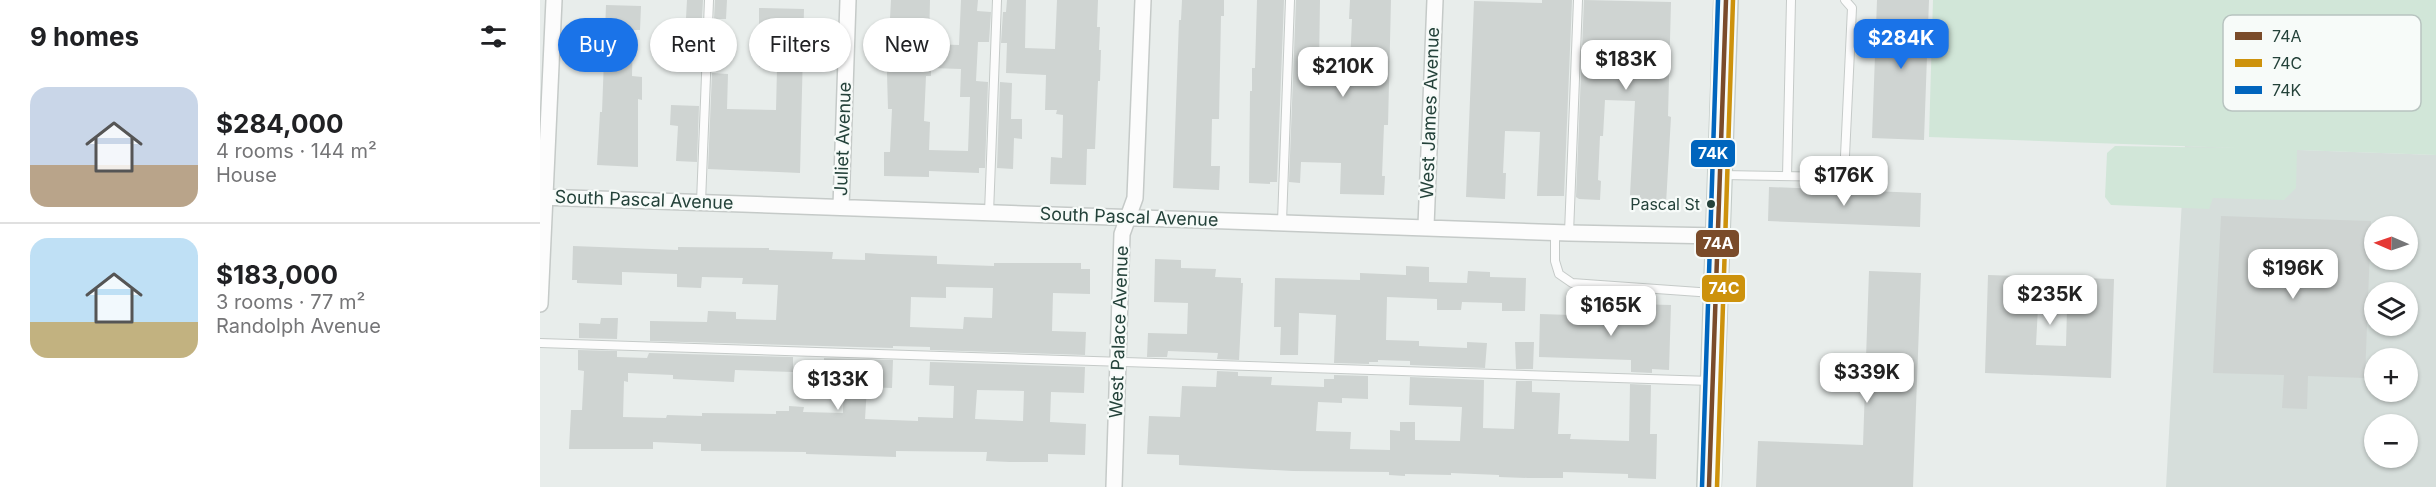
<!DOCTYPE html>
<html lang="en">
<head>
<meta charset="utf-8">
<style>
	body { margin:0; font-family:Inter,sans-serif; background:#f2f2f2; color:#202124; height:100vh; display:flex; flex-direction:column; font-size:22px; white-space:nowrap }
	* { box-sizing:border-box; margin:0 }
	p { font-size:20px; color:#757577 }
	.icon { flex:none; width:33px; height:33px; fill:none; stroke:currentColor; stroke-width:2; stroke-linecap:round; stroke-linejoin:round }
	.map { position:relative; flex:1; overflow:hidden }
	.panel { display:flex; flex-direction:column; background:#fff; width:540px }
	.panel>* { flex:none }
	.top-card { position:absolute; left:18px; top:18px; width:570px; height:54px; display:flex; gap:12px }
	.needle { width:39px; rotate:272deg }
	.fabs { position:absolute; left:1824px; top:216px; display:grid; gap:12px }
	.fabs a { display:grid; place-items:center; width:54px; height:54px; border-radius:50%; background:#fff; box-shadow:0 2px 4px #0004; font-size:30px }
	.price { position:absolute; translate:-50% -51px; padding:0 14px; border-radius:12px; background:#fff; color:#222; font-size:20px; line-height:39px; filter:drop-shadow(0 2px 3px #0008) }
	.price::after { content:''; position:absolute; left:50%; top:36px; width:18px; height:14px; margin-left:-9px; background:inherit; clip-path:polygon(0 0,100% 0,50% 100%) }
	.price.selected { background:#1a73e8; color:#fff }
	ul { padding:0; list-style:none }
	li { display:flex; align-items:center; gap:18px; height:150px; padding:0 30px }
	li+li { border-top:2px solid #e0e0e0 }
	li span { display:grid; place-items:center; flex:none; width:168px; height:120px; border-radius:18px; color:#555 }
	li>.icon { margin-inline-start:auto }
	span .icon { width:72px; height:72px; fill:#fffc; stroke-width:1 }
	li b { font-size:26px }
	h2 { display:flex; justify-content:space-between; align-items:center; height:72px; padding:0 30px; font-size:26px }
	.pill { padding:0 21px; border-radius:27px; background:#fff; box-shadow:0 2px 4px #0004; font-size:21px; line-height:54px }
	.pill.selected { background:#1a73e8; color:#fff }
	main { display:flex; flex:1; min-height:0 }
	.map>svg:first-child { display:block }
	.built { fill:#d6dedb; fill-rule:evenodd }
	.green { fill:#d1e6d8 }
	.building { fill:#cfd4d2; fill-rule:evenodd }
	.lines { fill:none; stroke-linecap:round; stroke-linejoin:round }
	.service-casing { stroke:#c5cac8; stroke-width:10 }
	.minor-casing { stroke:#c5cac8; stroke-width:18 }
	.secondary-casing { stroke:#c3cbc8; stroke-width:26 }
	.service { stroke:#fcfcfc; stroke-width:8 }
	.minor { stroke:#fcfcfc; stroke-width:15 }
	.secondary { stroke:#fcfcfc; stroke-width:22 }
	.bus-1-casing { stroke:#f7fbf9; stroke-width:9 }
	.bus-2-casing { stroke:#f7fbf9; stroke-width:9 }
	.bus-3-casing { stroke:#f7fbf9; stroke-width:9 }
	.bus-1 { stroke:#7a4b2a; stroke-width:4.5 }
	.bus-2 { stroke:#cd920c; stroke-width:4.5 }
	.bus-3 { stroke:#0065bd; stroke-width:4.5 }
	.bus-dot { fill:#24423a; stroke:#f7fbf9; stroke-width:2 }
	.labels { text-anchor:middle; stroke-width:4.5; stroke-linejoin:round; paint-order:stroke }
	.bus-label { font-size:16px; fill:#24423a; stroke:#f7fbf9; text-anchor:end }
	.street-label { font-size:18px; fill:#24423a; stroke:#f7fbf9 }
	.key { fill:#f7fbf9; stroke:#b8c4c0; stroke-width:1.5 }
	.key-label { font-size:16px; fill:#24423a }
	.line-badge { stroke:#f7fbf9; stroke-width:2 }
	.badge-label { font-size:16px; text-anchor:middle; font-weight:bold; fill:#fff }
</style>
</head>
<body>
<main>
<section class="panel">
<h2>9 homes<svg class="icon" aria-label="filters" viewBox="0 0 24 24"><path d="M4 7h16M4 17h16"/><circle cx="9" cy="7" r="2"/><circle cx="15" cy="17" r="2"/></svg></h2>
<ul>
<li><span style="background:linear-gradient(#c9d6e8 65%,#b9a48a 0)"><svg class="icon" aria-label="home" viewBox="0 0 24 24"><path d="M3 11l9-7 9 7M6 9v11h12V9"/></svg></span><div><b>$284,000</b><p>4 rooms · 144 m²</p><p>House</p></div></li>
<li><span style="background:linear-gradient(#bfe0f5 70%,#c2b280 0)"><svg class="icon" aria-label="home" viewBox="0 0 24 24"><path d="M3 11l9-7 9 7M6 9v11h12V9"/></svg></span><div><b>$183,000</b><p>3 rooms · 77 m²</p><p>Randolph Avenue</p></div></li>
</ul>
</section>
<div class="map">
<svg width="1896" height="487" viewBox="0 0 1896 487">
	<rect width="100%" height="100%" fill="#e8edeb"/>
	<!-- built -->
	<path class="built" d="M1645,146L1896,155V487H1626ZM1834,226H1868V260H1834ZM1834,292H1868V326H1834ZM1834,358H1868V392H1834ZM1834,424H1868V458H1834Z"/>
	<!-- green -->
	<path class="green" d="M1393,0H1896V155L1757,150L1756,188L1744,200L1673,198L1669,209L1571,205L1565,197L1567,153L1575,146L1696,148L1389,137Z"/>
	<!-- building -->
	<path class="building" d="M147,0H163L162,18H146Z
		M175,0H187L186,19H174Z
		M351,0H390L389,44L419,45L421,0H438L437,11L451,12L449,42H438L436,81L448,82L445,168H439V173L389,171V177L344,176V152H350L352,109H348L347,74ZM391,68L421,69L420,97H430L428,151L389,150L390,122L384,121L386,76H391Z
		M467,0H486L485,48L515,49L517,0H558L557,27H560L559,50H561L560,81H558L555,149H547L546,185L510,184L511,157L522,158L523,115L516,114L517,110H505L506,75L466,73L467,43H461L463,12H466Z
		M642,0H684V16H681L679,119H672L671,166H680L679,190L633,188L639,20H641Z
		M717,0H744L737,182H730V184L709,183L710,91H712V68H715Z
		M756,0H780L779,64L810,65L812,19H809L810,0H851L848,125H844L842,176H845L844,195L800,194L801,163L761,162L760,183L749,182Z
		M1002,0H1032L1024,196H997L1000,132L965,131L963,173H966L965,199L926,197L934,1L1002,3Z
		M1044,0L1131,2L1128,116L1131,117L1126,204L1100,203V195H1090L1095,101L1065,100L1063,136H1060L1058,180L1061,181L1060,200L1039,199L1036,197Z
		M1337,0H1389L1384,140L1332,138Z
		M66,5L101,6L100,30H93L92,76L102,77V100L98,99V167L57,165L60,112H62Z
		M219,8L264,9L260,173L168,169L172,73L188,74L187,109L236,110L237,68L219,67Z
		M460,82L472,83L471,119H482V139L474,138L473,169L457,168Z
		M131,105L159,106L157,162L136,161L138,126L130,125Z
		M1229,187L1381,193L1380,227L1228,221Z
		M1681,216L1831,221L1825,378L1768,376L1767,409L1742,408L1744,375L1673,373Z
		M33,246L138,250V247L229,248V250L293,252L292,259L325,260V253L340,254L397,256V264L454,266V263H541V269H550V294L513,293L512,331L546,332L545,355L390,350V347L353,346V348L110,341V321L167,322L168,311L196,312V319L236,320L238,285L202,284L203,278L162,277L161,288L137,287V274L82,272V285L37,283V280H32ZM406,287L453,288L452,318L424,317L423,329L370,327L371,297L406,298Z
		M615,259L641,260V268L676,269L675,277L701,278V283H703L699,360L677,359L678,353L628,351L627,357H607L608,333L647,334L648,303L614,302Z
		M866,266L889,267V282L927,283L928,271L950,272V277L986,278L985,311H962V303L922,302L921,310H897V299L847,297L846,340L879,341V346L927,348V342L947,343L945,368L870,365V361L838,360V362H829V364L794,363L796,315L759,313L758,355H740L741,327H734L735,278L820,280V273L866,275Z
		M1329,271L1381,273L1373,487H1216L1218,441L1323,445Z
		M1448,275L1574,279L1571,378L1445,373ZM1498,307L1527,308L1526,346L1496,345Z
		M1093,304L1131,305L1129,370L1112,369V373L1091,372V360L999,357L1000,314L1093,317Z
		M61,318H78L77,339L39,338V323L60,324Z
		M975,342H994L993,369H976Z
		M38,350L77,351V357L107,358L109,353L253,357V372L195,370L194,382L133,379V375L88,373V382L84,381L83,417L126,418L127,415L162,416V413L236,414V411H249V406L264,407L263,412L303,413L304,374L284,373V358L353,360L352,388L327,387L325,419L378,421V417L413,418L414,386L389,385L390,362L545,367L544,393L511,392L510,422L546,424L545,455L508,454V462H470L446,461L447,452L356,451V457L266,454V452L161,451V444L113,442V449H29L31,410H42L44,371L38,370ZM437,390L484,391L483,421L435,419Z
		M677,371L698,372V376L732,377L731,385L784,387V379H794V375L828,376V399L802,398V403L778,402L776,431L811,432L810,449L850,450V430L860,431V422H875V440L920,441L922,407L869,405L870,377L944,380L943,428L974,429L976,381H992V392L1020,393L1018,434H1031L1030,439L1089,441L1090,384L1111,385L1110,434H1117L1116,479L1088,478V474L1023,472V478H988L959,477V475L911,473V475L865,474V476L849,475V472L753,471L639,465V455L607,454L609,416L640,417L642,386L676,387Z"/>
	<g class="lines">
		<!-- service casing -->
		<g class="service-casing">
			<path id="service" d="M1182,175L1304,177L1312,8L1305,0
				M1247,176L1251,0
				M161,202L169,0
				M449,213L457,0
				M742,222L750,0
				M1015,232V261L1019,274L1032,283L1173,293
				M1029,233L1038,0
				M0,343L1171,381"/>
		</g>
		<!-- minor casing -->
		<g class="minor-casing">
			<path id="minor" d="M0,197L1029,233L1179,236
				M301,207L308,0
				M886,226L895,0
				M0,304L14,0
				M574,487L582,234L595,198L603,0"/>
		</g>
		<!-- secondary casing -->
		<g class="secondary-casing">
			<path id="secondary" d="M1169,487L1186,0"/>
		</g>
		<!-- service -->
		<use href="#service" class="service"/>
		<!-- minor -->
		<use href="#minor" class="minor"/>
		<!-- secondary -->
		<use href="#secondary" class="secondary"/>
		<!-- bus-1 casing -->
		<g class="bus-1-casing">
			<path id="bus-1" d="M1169,487L1186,0"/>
		</g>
		<!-- bus-2 casing -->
		<g class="bus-2-casing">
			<path id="bus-2" d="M1177,487L1193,0"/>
		</g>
		<!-- bus-3 casing -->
		<g class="bus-3-casing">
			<path id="bus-3" d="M1162,487L1178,0"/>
		</g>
		<!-- bus-1 -->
		<use href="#bus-1" class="bus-1"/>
		<!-- bus-2 -->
		<use href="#bus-2" class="bus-2"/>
		<!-- bus-3 -->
		<use href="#bus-3" class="bus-3"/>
	</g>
	<!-- markers -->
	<circle class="bus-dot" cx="1171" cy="204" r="5"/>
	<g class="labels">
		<!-- bus labels -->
		<g class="bus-label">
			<text x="1160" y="210">Pascal St</text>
		</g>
		<!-- street labels -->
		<g class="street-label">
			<text transform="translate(890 113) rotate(-88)" y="6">West James Avenue</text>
			<text transform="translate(303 139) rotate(-88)" y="6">Juliet Avenue</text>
			<text transform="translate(104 200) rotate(2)" y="6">South Pascal Avenue</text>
			<text transform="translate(589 217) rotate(2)" y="6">South Pascal Avenue</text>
			<text transform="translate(579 332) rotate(-88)" y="6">West Palace Avenue</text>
		</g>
	</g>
	<!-- legend -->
	<rect x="1683" y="15" width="198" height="96" rx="9" class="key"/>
	<rect x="1695" y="32" width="27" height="8" fill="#7a4b2a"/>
	<rect x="1695" y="59" width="27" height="8" fill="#cd920c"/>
	<rect x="1695" y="86" width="27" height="8" fill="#0065bd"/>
	<g class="key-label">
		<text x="1732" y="42">74A</text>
		<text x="1732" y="69">74C</text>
		<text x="1732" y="96">74K</text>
	</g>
	<g class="line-badge">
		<rect x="1150" y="139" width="46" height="29" rx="6" fill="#0065bd"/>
		<rect x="1155" y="229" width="45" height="29" rx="6" fill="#7a4b2a"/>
		<rect x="1161" y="274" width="45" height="29" rx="6" fill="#cd920c"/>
	</g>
	<g class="badge-label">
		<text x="1173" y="159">74K</text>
		<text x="1178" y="249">74A</text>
		<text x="1184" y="294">74C</text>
	</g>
</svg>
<div class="fabs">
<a><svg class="needle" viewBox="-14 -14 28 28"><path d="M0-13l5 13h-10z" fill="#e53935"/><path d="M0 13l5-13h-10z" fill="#757577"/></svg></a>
<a><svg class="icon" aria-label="layers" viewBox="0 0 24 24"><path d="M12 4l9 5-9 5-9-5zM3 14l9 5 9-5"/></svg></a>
<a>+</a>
<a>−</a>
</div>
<b class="price selected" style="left:1361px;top:70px">$284K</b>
<b class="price" style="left:1086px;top:91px">$183K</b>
<b class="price" style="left:803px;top:98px">$210K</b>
<b class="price" style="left:1304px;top:207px">$176K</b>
<b class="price" style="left:1753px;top:300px">$196K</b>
<b class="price" style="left:1510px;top:326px">$235K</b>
<b class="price" style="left:1071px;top:337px">$165K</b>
<b class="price" style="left:1327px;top:404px">$339K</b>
<b class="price" style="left:298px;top:411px">$133K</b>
<div class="top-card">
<a class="pill selected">Buy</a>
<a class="pill">Rent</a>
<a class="pill">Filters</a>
<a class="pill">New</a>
</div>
</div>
</main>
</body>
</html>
